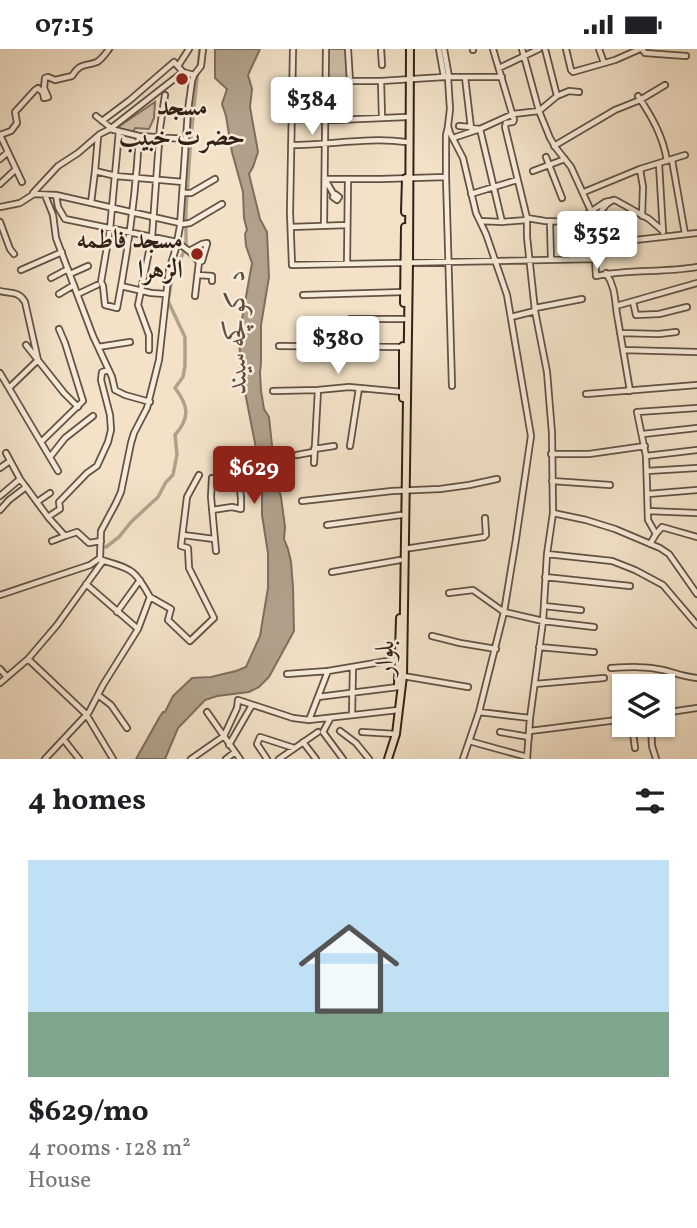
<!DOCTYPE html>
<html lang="en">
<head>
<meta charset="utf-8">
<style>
	body { margin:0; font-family:Vollkorn,Amiri,serif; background:#f2f2f2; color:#202124; height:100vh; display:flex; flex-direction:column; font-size:26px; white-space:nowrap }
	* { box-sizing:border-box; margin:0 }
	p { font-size:23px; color:#757577 }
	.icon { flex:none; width:38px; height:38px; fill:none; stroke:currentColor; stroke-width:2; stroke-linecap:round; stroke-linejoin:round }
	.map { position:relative; height:710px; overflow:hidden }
	.details { display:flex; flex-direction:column; background:#fff; flex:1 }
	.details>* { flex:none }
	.buttons { position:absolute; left:612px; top:625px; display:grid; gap:14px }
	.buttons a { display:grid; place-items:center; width:63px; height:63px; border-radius:0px; background:#fff; box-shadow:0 2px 5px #0004; font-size:35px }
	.price { position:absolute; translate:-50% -60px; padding:0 16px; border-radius:7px; background:#fff; color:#222; font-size:23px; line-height:46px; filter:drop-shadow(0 2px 4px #0008) }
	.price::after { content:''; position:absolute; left:50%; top:42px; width:21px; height:16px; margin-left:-10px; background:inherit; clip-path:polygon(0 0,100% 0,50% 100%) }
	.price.selected { background:#8f2418; color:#fff }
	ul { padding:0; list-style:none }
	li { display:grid; align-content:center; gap:14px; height:371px; padding:0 28px }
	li+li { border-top:2px solid #e0e0e0 }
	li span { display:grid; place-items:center; height:217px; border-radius:0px; color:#555 }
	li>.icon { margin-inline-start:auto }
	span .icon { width:126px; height:126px; fill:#fffc; stroke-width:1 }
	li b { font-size:30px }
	h2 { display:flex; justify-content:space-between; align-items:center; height:84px; padding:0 28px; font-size:30px }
	.status { display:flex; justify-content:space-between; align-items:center; height:49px; padding:0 35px; background:#fff; direction:ltr }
	.status svg { height:19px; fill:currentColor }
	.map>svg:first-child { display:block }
	.green { fill:#d2c1aa; stroke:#827261; stroke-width:2 }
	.water { fill:#b1a18c; stroke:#7e6e5e; stroke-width:2 }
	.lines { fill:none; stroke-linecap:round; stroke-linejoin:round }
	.canal { stroke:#b1a18c; stroke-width:3.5 }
	.minor-casing { stroke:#625244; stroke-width:8 }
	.major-casing { stroke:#312218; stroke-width:10 }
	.minor { stroke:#f7ecdb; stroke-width:4.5 }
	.major { stroke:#f3e2c8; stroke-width:6 }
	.poi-dot { fill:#8f2418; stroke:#f7ecdb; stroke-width:2.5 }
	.labels { text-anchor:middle; stroke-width:5; stroke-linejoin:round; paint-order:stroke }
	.poi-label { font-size:26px; font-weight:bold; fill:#312218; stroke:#f7ecdb }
	.street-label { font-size:26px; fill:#312218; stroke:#f7ecdb }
	.water-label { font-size:28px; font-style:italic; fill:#5e4e41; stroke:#f7ecdb }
</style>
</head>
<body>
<div class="status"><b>07:15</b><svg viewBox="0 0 49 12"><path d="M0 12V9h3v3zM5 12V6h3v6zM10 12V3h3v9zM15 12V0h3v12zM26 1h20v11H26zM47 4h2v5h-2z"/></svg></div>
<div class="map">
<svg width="697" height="710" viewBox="0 0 697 710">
	<rect width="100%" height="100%" fill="#f3e2c8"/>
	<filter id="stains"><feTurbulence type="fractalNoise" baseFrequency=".00286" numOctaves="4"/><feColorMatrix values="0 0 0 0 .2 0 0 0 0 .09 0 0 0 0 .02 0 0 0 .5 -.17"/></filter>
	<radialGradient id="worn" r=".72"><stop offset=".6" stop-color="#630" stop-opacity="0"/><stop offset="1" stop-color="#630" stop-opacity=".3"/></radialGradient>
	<!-- green -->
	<path class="green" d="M328,0H346L347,30H328Z
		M155,53L154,69L149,80L135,79L133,84L115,80Z"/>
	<!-- water -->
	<path class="water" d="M215,0H260L248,26L252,40L250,58L258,103L253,118L249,125L260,170L267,183L269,228L261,276V314L260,324L261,342L264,360L269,368L275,425L281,448L285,478L284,490L288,500L291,513L293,538L294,582L269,628L259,638L249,643L217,647L205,651L178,679L165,710H136L159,669L163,663H165L173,647L192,629L211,628L236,622L246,618L260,587L268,539V504L262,466V434L255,394L241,323L239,287L252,214L246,197L245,185L247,181L244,169L243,143L232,103L226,67L222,55L227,40L215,29Z"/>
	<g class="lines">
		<!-- canal -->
		<path class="canal" d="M106,498L119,488L131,473L158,448L166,433L173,426L177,405L175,386C190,369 189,357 175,339L183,328L185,317V288L168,252L172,229L186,198V161L191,87L200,0"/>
		<!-- minor casing -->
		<g class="minor-casing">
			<path id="minor" d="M293,0L290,163L292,216L595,210C595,192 593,160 613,151
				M348,0L350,33
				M381,0L382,16
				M439,0L444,28
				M444,0L449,28
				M473,0V1
				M493,0L514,71L513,73L506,74L505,78L527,169V188L535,262L547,323L552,384L553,464L547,505L543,572L530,669L527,710
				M545,0L557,47L539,62L550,89L556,99L571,118L591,162
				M566,0L571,21L573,23L615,11L640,0
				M599,0L604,14
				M642,0L645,4L686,7
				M178,17L189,0
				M499,19L539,0
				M465,28L471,79L480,80L513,65L539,62L522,0
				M448,29L450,60L448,77L450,84L463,109L476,164L486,185L507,246L531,387L516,490L504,563L479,663L463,710
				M325,32H381
				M557,47L569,42L579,43
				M638,47C652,68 663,87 667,112
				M96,67L111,79
				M382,69L381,32L444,28H502
				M292,70L337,71L406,68
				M102,72L130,51L174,13L183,23L194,26
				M459,77L470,78
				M448,78L446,86V128L452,337
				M110,80L183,23
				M119,82L110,180L101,233L103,237L105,256L117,259C128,202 136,145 139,87
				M0,86L11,82L17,74L15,63L35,41L38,39L43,44L44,49L48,48L44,39L45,29L48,28L55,31L72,27C81,13 84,18 97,13C102,10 106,4 109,0
				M0,86L22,133
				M456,88L480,80L502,173
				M291,96C330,96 368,88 406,93
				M554,97L615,61L640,51L665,36
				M546,108L562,149
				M0,110L8,103
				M672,111L685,185
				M659,115L663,183
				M640,120L643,138L642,167
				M95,122L98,88
				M533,122L565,110
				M0,135L16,120
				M584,143L640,120L685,106
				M33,144L58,117L78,104L100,85L110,80L139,87L186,90
				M183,144H191L215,130
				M335,145L339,148L337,151L333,148Z
				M471,145L517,131
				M45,146L53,166L56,189L93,287L112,328L115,341L125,346L150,353
				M56,146L58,158L65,170L177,193L189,202L199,213
				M334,146L325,130H381L446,128
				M91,154L95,122L116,127L183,133
				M0,158L20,154L34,145L56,146L184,175L190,174L222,155
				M527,169L545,172L571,173L584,167L605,153L615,151L649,170L663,182
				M480,172L502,173L527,171
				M0,173L10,200L14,205
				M550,173L551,210
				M571,173L572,210
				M324,176L326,0
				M291,178L347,176
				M596,184L635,191L697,184
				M189,202L202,195L207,194
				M595,210L596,227C629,220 663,224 697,218
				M347,215L348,130
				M21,221L62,203
				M606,224C617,241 614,252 618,271C622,295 626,318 630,342
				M70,225L88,217
				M198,226L212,227V232
				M51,229L68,220
				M121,237L151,244L165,245
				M0,242C11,245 19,242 25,253L38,311L9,339
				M59,245L74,236
				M78,245L97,236
				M303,246L404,243
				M195,247L199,213L202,212L207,195
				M633,253L636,266L659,265L687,258
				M616,257L697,234
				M535,259L582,250
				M511,268L535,262
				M620,284L659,285L676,283
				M26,296L64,344L78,358
				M279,297L403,298
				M343,297L350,270H404
				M98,298L130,293
				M149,301V286L138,256L152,188L160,79L165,46
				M623,301L697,303
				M0,324L58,422
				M273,342L318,341L349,338L403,343
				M586,345L697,336
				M643,385L697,379
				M41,393L83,352L65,294L59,280
				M350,397L359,339
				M314,400L334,397
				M6,404L20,430L48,468
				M551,405H589L645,397
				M297,406L313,403
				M646,407L697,401
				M50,408L65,389L93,367
				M314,414L318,341
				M0,419L10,412
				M647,422L697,419
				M552,432L610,436
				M648,445L697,441
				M0,447L20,430
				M302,452L392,442L440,440L469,436L497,430
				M37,453L50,444
				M0,461L9,451L26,438
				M212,461L232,458L241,460V449L236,408
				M648,462L697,464
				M553,464L586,471L615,480L660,499L669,505L697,545
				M327,476L401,466
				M656,485L648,471L646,407L637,363L697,359
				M183,486L214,490
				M52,492L65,487
				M101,492L89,494L77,483L65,487L48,468L60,460L59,453L62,450L87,424L97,417L108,393L111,381L110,366L101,331L102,323L109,321
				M650,495L656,485L662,478L697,488
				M404,500L484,488L486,486L485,469
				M216,502L211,448L212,429L223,430L236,407
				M547,505L612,512L635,521L663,536L697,576
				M332,523L400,511
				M545,528L630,537
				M86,535L138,580
				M449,544L473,541L504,563L543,572L594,578
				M0,546L90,516L100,509L101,482L116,454L121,443L131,394L134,384L147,359L159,311L169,221L176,199L180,177L188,61L192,32L194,26L201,17L203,0
				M150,548L171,560L168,571L190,592L214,569L189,519L188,499L181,497L187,448L199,426
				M544,557L581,561
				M117,563L140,531
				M432,587L460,594L496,600
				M539,598L594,603
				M28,610L86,665L113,710
				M611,619C629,618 646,617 663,621C675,624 685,628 697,629
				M0,620L7,628
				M287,625L328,622L399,610
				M403,627L468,638
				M0,634L28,610L57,576L103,512
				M535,635L604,629
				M98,646L111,656L127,679
				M318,648L398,638
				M207,663L240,710
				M479,663L530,669
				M663,664L697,659
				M352,666L353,618
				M330,670L323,683L343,710
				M309,671L328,622
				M632,676L635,699
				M651,676L652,697L656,710
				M340,682L356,694L369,710
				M530,682L625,670
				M362,683L396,685
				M500,683L529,688
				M64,691L79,710
				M469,692L527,708
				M303,693L316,710
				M229,696L252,656
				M45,710L89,663L103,636L138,580L150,548C133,517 131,521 99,510
				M191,710L224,687L237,659L238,651L293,669L309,671L398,661
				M226,710L235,703
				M267,710L257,695L260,688L294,699
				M279,710L318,683"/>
		</g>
		<!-- major casing -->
		<g class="major-casing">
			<path id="major" d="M405,163L406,129
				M404,254L405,178
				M403,349V297
				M398,636L400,569
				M388,710L396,685L403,627L409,213L410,0"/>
		</g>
		<!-- minor -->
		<use href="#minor" class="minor"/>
		<!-- major -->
		<use href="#major" class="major"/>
	</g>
	<!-- markers -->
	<g class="poi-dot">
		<circle cx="182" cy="30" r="7"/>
		<circle cx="197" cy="205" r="7"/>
	</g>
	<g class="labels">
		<!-- poi labels -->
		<g class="poi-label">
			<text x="182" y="66">مسجد<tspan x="182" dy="30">حضرت خبیب</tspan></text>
			<text x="183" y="199" text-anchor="end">مسجد فاطمه<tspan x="183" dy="30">الزهرا</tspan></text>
		</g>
		<!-- street labels -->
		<g class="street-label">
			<text transform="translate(384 609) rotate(-89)" y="9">بلوار</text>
		</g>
		<!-- water labels -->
		<g class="water-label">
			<text transform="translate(235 283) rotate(-91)" y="10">د کوکچه سیند</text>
		</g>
	</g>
	<rect width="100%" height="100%" filter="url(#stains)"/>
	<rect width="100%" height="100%" fill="url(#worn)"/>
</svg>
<div class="buttons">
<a><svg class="icon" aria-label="layers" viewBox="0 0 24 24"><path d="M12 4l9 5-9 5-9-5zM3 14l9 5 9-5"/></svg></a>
</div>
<b class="price" style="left:312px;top:88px">$384</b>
<b class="price" style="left:597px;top:222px">$352</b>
<b class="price" style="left:338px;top:327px">$380</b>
<b class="price selected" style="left:254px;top:457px">$629</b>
</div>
<section class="details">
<h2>4 homes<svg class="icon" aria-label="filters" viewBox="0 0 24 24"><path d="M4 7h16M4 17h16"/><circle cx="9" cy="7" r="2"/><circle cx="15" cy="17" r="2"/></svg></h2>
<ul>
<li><span style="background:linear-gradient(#bfe0f5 70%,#7fa58c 0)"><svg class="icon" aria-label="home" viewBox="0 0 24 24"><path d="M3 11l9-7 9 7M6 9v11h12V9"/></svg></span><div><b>$629/mo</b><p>4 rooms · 128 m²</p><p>House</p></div></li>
</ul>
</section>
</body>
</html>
